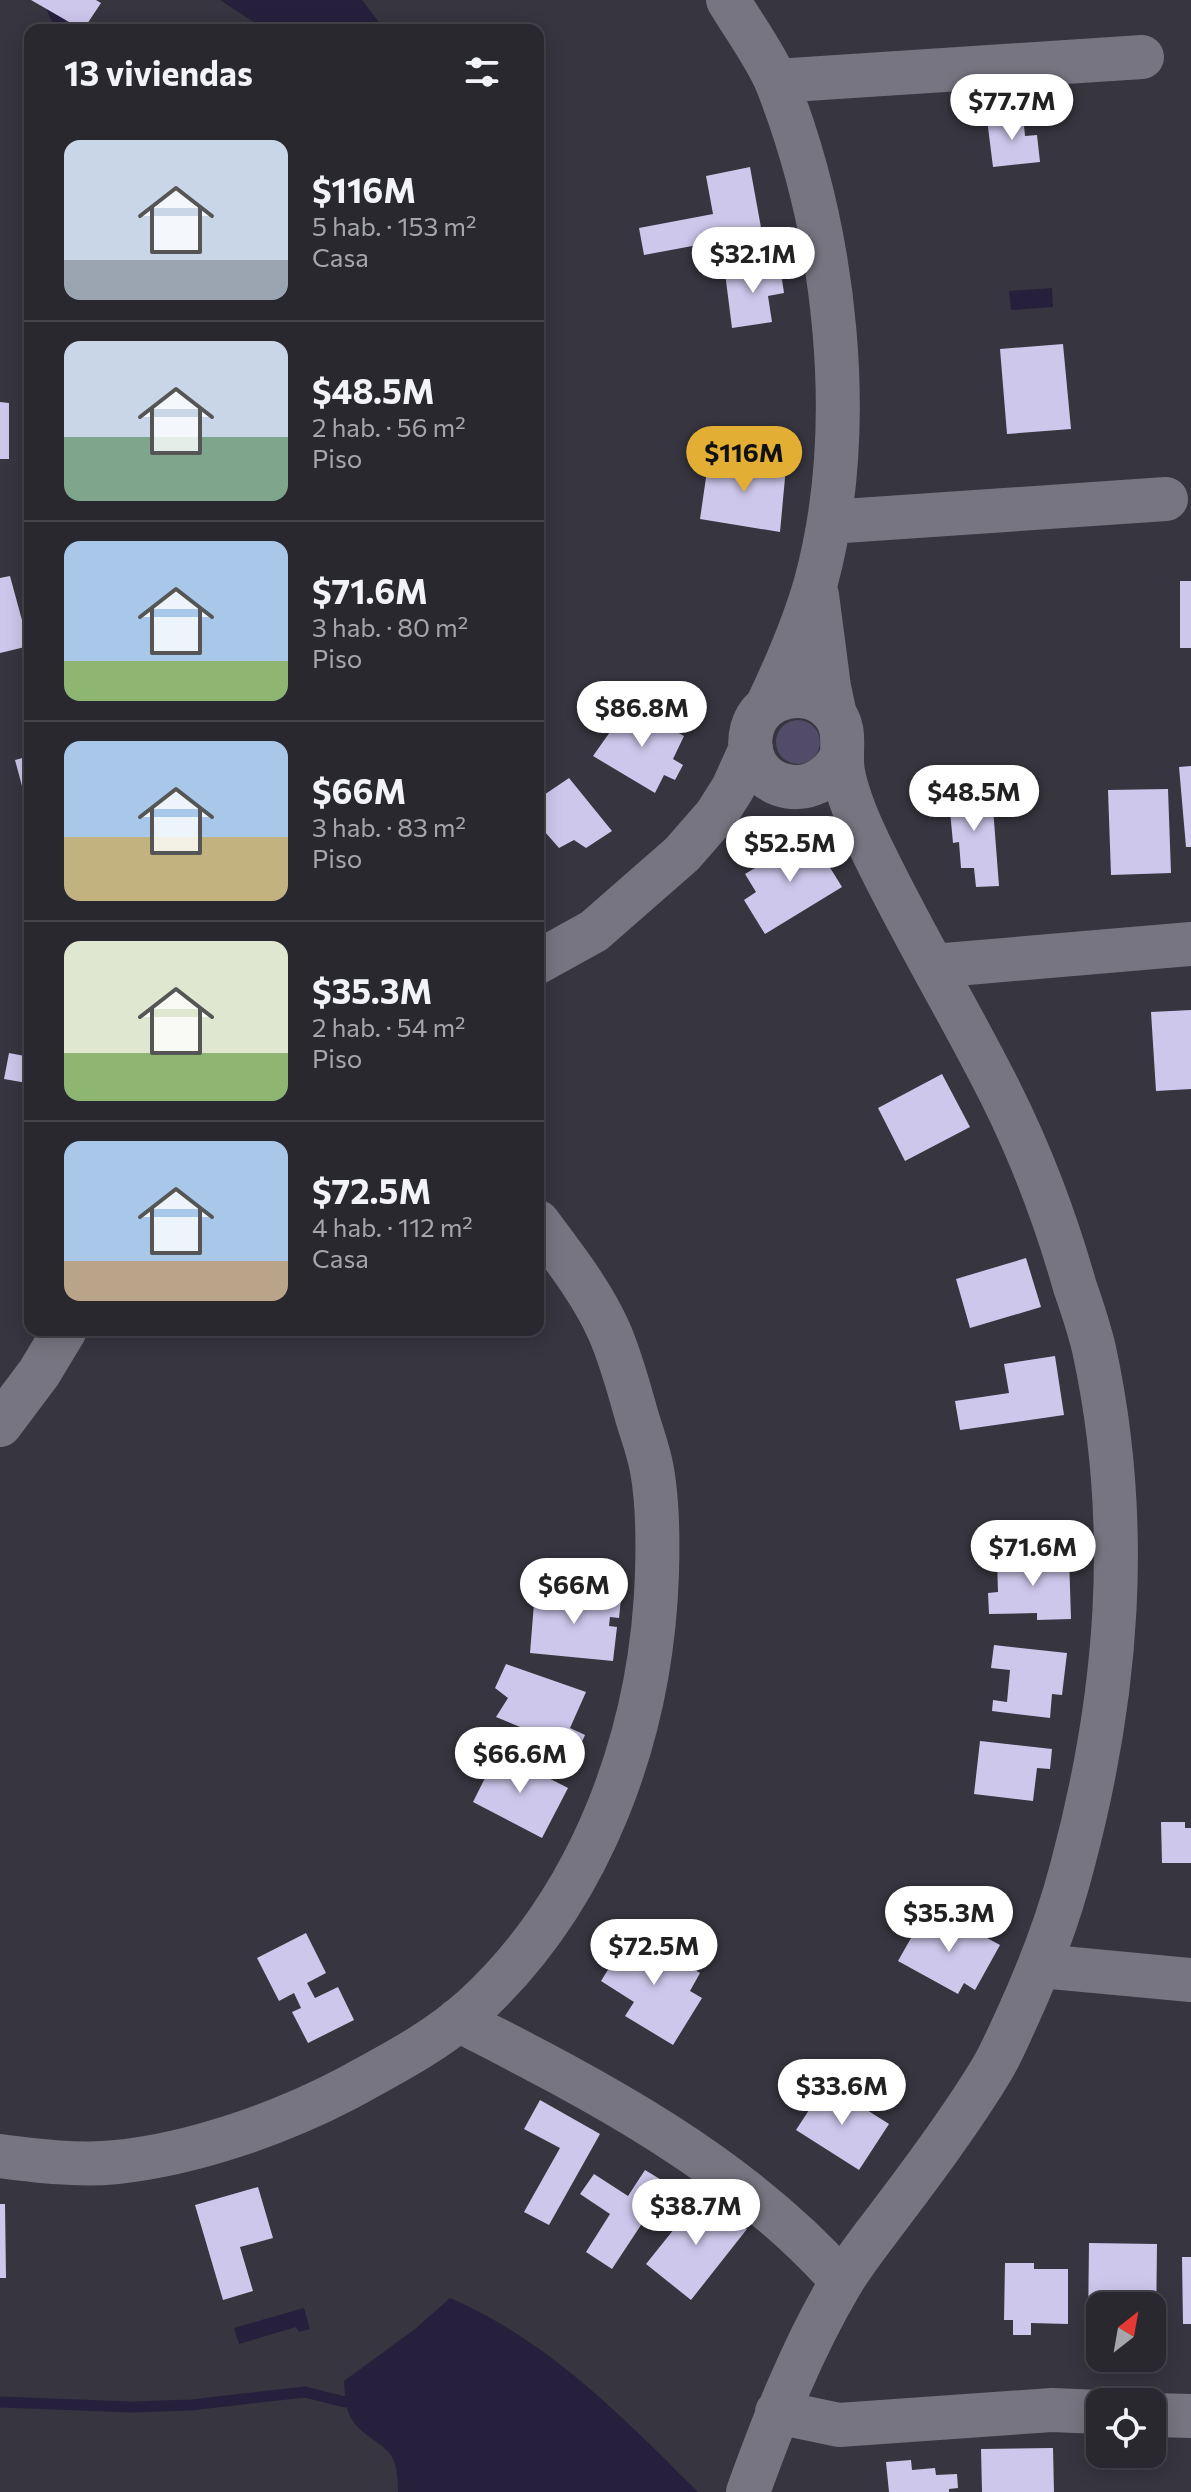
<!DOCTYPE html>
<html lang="es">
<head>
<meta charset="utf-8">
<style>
	body { margin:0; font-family:Commissioner,sans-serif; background:#313037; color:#f1f3f6; height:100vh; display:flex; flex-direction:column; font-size:30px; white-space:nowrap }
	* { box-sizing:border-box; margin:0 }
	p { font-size:26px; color:#a5a6aa }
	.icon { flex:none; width:44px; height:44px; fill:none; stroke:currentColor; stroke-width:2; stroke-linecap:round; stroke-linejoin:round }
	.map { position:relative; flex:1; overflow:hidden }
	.panel { position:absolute; left:24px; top:24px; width:520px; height:1312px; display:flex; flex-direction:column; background:#29282f; border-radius:16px; box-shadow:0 4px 20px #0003,0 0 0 2px #45444b }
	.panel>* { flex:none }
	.needle { width:52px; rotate:31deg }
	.tools { position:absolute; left:1086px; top:2292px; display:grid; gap:16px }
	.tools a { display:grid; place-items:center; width:80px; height:80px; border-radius:16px; background:#29282f; box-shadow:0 4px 20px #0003,0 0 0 2px #45444b; font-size:40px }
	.price { position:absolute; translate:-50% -68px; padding:0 18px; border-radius:28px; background:#fff; color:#222; font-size:26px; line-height:52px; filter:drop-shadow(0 2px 4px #0008) }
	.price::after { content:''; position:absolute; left:50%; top:48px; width:24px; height:18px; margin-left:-12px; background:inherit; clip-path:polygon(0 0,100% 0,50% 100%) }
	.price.on { background:#e3ae34; color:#111 }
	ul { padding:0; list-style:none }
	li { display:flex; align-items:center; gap:24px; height:200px; padding:0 40px }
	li+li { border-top:2px solid #45444b }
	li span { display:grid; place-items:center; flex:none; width:224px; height:160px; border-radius:16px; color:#555 }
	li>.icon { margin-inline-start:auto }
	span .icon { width:96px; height:96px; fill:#fffc; stroke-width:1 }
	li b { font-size:34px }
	h2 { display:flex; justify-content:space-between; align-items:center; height:96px; padding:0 40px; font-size:34px }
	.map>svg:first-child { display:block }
	.green { fill:#524c68 }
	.water { fill:#27203c }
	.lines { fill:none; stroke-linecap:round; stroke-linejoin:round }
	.stream { stroke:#27203c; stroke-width:11 }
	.building { fill:#cec7ec }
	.minor { stroke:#777581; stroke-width:44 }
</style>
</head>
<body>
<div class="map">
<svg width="1191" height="2492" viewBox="0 0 1191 2492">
	<rect width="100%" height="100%" fill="#37353f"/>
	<!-- green -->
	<path class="green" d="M776 742a22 22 0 1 1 44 0a22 22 0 1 1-44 0Z"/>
	<!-- water -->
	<path class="water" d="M220,0H362L385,30H266Z
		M1052,288L1053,307L1011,310L1009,291Z
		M450,2298C548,2340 624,2418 698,2492H398C399,2442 379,2451 354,2423C345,2412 345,2394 344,2381L415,2329Z
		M304,2308L310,2329L299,2332L296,2327L239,2344L234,2328Z"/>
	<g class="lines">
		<!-- stream -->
		<path class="stream" d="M49,0L55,16L65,30
			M0,2402L132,2407L191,2405L305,2392L345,2402"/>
	</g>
	<!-- building -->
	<path class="building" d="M31,0H96L101,3L83,30Z
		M1023,115L1025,136L1037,135L1040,162L993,167L987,119Z
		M750,167L762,233L644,255L639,228L713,214L706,176Z
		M780,266L784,293L768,296L772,322L732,328L725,273Z
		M1063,344L1071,429L1007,434L1000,349Z
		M0,402L9,403V459H0Z
		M709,457L786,467L780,532L700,519Z
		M10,576L29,646L0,653V578Z
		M1180,581H1191V648H1180Z
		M629,705L684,736L673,759L683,765L675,780L664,775L655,793L593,756Z
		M30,756V812H29L15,760Z
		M1191,766V847H1186L1179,767Z
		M964,777L965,797L992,795L999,886L976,887L974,868H961L959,842L953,843L947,779Z
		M569,778L612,831L586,848L574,840L559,848L538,824V799Z
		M1168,789L1171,873L1111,875L1108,790Z
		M810,835L842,887L765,934L744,900L756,892L745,874Z
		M30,862V893H28L24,863Z
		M1191,1010V1089L1156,1091L1151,1012Z
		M9,1053L30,1057V1111L22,1109L27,1083L4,1079Z
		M942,1074L970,1127L905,1161L878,1108Z
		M1026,1258L1041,1307L970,1328L956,1279Z
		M1055,1356L1064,1415L960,1430L955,1401L1009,1393L1004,1364Z
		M1069,1557L1071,1619L1037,1620V1613L989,1614L988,1593L998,1592L997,1559Z
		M535,1591L621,1599L619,1618L610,1617L609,1626L617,1627L613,1661L530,1653Z
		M994,1645L1067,1653L1062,1695L1052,1694L1050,1718L992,1711L993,1700L1007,1702L1010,1670L991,1668Z
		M506,1664L586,1692L570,1728L585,1735L578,1751L496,1717L508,1698L495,1688Z
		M980,1741L1052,1749L1050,1769L1037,1768L1033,1801L974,1794Z
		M498,1752L568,1788L542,1838L473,1802Z
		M1161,1822H1185V1828H1191V1863H1162Z
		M924,1915L949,1929L954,1920L1000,1945L975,1990L964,1983L958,1994L898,1961Z
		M632,1931L700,1973L690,1991L702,1998L673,2045L625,2016L634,2002L601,1981Z
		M306,1933L326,1973L307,1983L315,1998L338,1987L354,2020L308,2043L292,2012L301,2008L294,1993L279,2001L257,1958Z
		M826,2084L889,2124L859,2170L796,2130Z
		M540,2100L600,2134L549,2225L524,2212L560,2148L524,2129Z
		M645,2170L668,2184L612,2269L586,2252L610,2214L580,2194L594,2174L628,2196Z
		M258,2187L273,2238L240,2247L253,2291L223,2300L195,2205Z
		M703,2193L721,2208L716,2216L725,2223L731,2216L747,2229L691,2300L646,2264Z
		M0,2204H5L6,2278H0Z
		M1089,2243L1157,2244L1156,2331H1152V2306H1100V2330H1088Z
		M1182,2257H1191V2324H1183Z
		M1005,2263H1034V2269H1068V2324L1031,2323V2335H1013V2320H1004Z
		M1053,2448L1054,2492H982L981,2449Z
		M911,2460L912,2470L935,2468L936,2475L957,2474L958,2488L949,2489V2492H889L886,2462Z"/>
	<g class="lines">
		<!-- minor -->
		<path class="minor" d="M728,0C744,27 765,55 777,83C836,234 858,425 816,582C804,625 786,666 767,706
			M776,81L1142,57
			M829,522L1166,499
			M817,595L829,687L835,715
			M538,962L594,931L682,854L716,815L733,788L751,748
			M933,966L1191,944
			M0,1425L39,1373L65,1330
			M1041,1966L1191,1980
			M458,2020C596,2090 738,2164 842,2281
			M0,2156C39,2161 78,2166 117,2162C193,2154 279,2124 346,2089C390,2065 437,2041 474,2007C593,1897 652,1733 657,1573C658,1540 658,1503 652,1470C649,1452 642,1434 637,1417C629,1389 621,1358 609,1331C592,1292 563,1256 538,1222
			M777,2412L839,2425L1052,2410L1100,2412
			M1152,2415L1191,2416
			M748,2492C774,2420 802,2349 841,2283C856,2258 875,2235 892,2212C927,2166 962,2119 992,2069C1001,2054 1008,2037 1016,2020C1039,1970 1058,1921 1072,1867C1118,1696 1132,1524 1094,1349C1089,1328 1082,1307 1075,1287C1056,1220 1032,1156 1001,1094C957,1006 905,922 864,833C855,813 847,793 843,772C839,749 849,729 831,710C807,685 761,695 752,729C738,784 811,812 841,758"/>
	</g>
</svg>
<div class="tools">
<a><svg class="needle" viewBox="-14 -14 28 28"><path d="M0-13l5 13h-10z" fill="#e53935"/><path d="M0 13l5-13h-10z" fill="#a5a6aa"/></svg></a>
<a><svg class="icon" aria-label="locate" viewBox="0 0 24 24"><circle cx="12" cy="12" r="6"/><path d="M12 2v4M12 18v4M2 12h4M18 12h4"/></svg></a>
</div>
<b class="price" style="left:1012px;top:142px">$77.7M</b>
<b class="price" style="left:753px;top:295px">$32.1M</b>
<b class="price on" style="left:744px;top:494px">$116M</b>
<b class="price" style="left:642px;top:749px">$86.8M</b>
<b class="price" style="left:974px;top:833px">$48.5M</b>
<b class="price" style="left:790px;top:884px">$52.5M</b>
<b class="price" style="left:1033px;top:1588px">$71.6M</b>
<b class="price" style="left:574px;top:1626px">$66M</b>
<b class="price" style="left:520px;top:1795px">$66.6M</b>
<b class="price" style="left:949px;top:1954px">$35.3M</b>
<b class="price" style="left:654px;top:1987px">$72.5M</b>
<b class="price" style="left:842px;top:2127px">$33.6M</b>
<b class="price" style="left:696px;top:2247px">$38.7M</b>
<section class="panel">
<h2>13 viviendas<svg class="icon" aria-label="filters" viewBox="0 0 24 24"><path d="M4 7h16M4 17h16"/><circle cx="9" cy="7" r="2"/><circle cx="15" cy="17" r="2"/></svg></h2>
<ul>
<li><span style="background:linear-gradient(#c9d6e8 75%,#9aa5b1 0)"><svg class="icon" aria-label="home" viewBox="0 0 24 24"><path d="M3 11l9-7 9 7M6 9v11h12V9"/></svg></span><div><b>$116M</b><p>5 hab. · 153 m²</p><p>Casa</p></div></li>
<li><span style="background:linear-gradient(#c9d6e8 60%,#7fa58c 0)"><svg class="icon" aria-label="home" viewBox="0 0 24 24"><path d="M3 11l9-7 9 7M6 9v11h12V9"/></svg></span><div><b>$48.5M</b><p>2 hab. · 56 m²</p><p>Piso</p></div></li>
<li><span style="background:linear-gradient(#a9c7e8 75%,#8fb573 0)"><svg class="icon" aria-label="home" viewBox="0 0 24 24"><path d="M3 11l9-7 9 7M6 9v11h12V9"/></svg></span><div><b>$71.6M</b><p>3 hab. · 80 m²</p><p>Piso</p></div></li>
<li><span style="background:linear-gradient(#a9c7e8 60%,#c2b280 0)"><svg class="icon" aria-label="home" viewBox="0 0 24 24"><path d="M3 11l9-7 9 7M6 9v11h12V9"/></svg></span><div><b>$66M</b><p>3 hab. · 83 m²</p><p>Piso</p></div></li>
<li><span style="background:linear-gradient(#dfe7d0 70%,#8fb573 0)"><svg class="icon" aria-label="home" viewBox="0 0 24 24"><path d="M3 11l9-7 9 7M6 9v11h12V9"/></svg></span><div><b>$35.3M</b><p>2 hab. · 54 m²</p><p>Piso</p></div></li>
<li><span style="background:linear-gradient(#a9c7e8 75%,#b9a48a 0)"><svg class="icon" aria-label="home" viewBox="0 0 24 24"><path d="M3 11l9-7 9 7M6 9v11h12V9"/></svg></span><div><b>$72.5M</b><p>4 hab. · 112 m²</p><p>Casa</p></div></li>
</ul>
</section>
</div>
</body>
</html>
